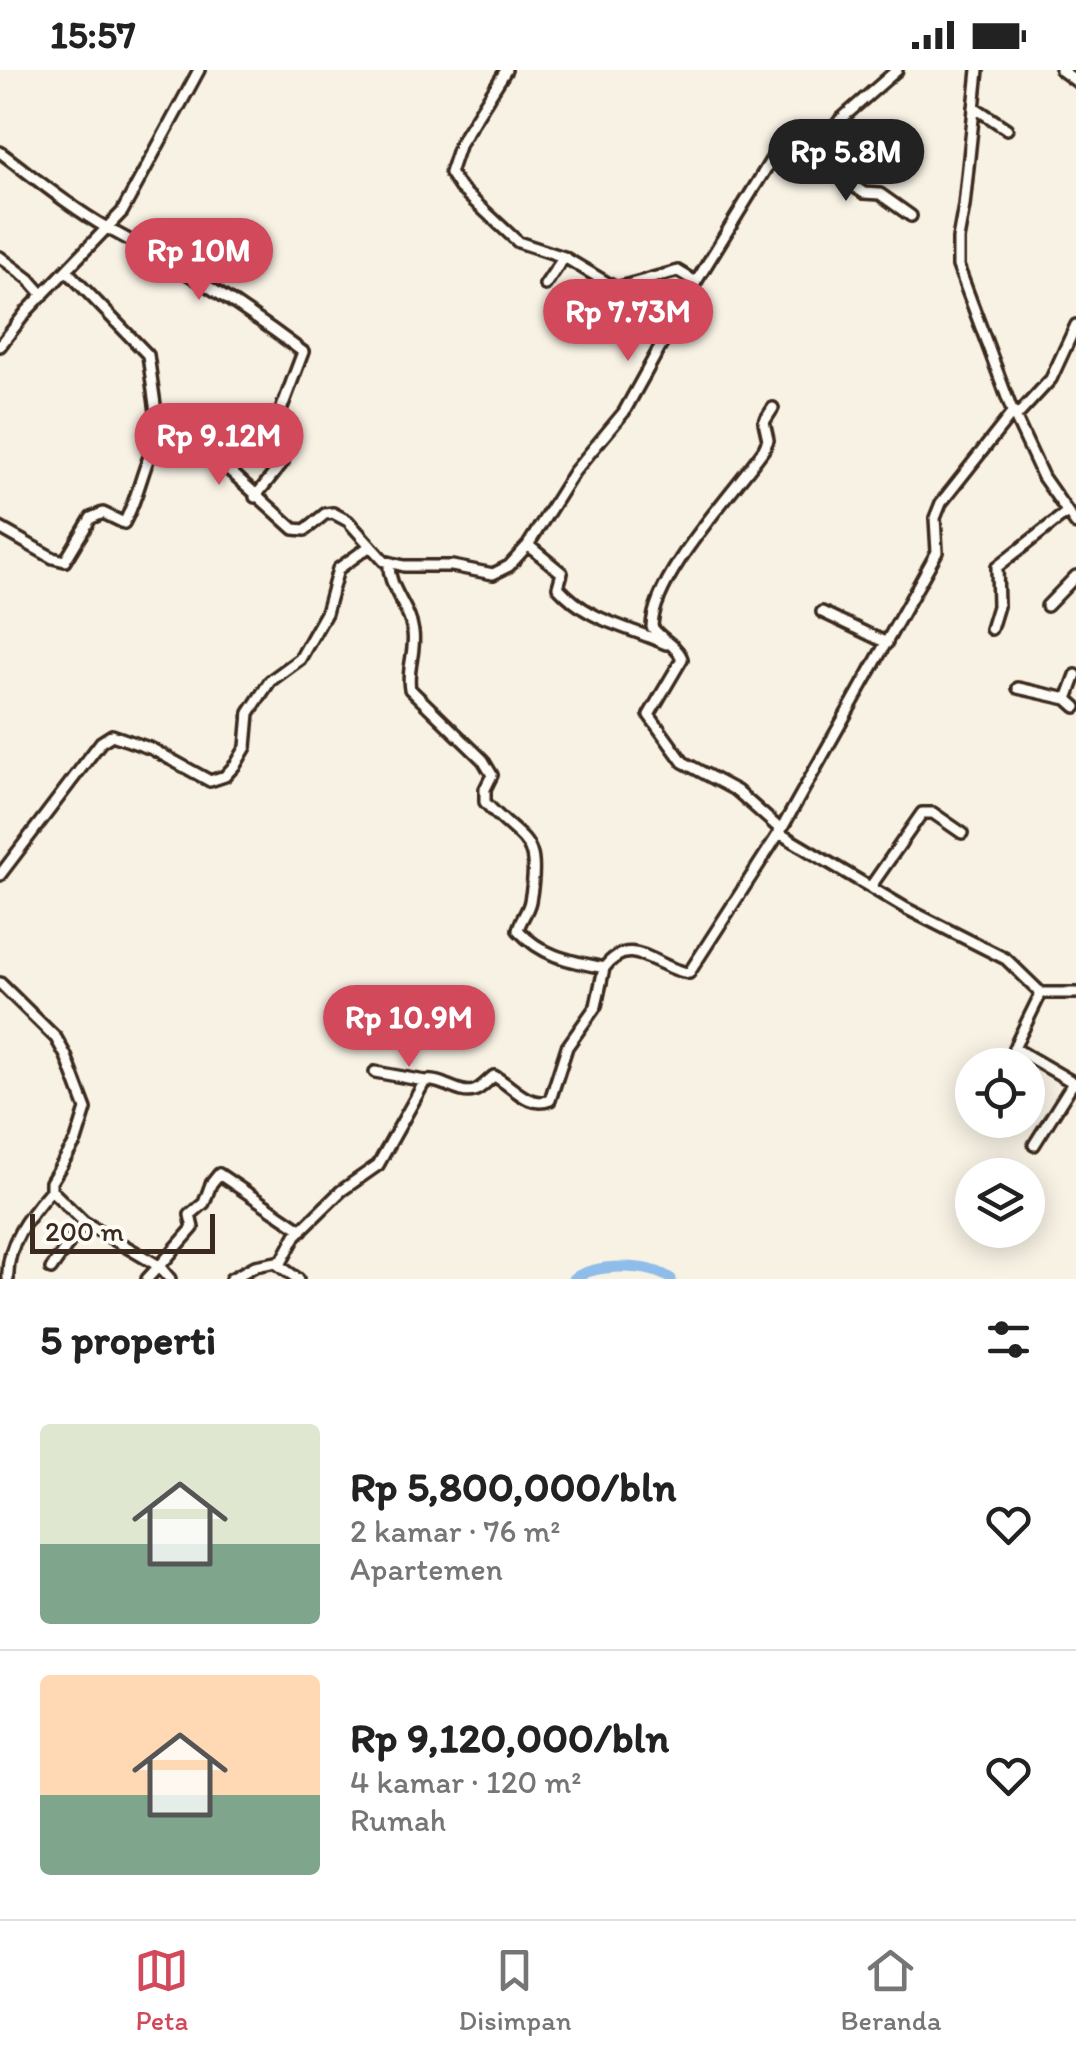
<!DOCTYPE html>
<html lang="id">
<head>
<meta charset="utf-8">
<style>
	body { margin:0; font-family:Itim,sans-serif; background:#f6f6f6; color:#222; height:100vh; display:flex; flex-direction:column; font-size:38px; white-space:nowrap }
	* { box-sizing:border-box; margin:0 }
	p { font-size:32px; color:#767676 }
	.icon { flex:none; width:55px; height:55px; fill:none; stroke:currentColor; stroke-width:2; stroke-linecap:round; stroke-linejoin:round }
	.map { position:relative; height:1209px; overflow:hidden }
	.drawer { display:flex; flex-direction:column; background:#fff; flex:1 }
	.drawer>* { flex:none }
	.buttons { position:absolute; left:955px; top:978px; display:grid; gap:20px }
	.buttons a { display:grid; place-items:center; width:90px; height:90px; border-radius:50%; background:#fff; box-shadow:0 5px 25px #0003; font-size:50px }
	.scale { position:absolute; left:30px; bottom:25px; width:185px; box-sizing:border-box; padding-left:10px; border:5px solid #3b2a1e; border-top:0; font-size:28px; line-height:35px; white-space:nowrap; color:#3b2a1e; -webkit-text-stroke:8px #fdfcf7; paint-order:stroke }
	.price { position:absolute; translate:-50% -85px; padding:0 22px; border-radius:35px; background:#d1495b; color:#fff; font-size:32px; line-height:65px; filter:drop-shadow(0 2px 5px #0008) }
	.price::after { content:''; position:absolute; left:50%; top:60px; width:30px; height:22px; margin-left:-15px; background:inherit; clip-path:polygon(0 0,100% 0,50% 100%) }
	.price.on { background:#222; color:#fff }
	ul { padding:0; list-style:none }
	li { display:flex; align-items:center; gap:30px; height:250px; padding:0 40px }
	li+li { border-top:2px solid #e0e0e0 }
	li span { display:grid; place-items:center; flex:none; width:280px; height:200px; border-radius:10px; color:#555 }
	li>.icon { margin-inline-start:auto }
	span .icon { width:120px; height:120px; fill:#fffc; stroke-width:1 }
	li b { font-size:42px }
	h2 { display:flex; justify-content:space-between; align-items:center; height:120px; padding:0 40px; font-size:42px }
	.status { display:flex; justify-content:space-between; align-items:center; height:70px; padding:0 50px; background:#fff; direction:ltr }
	.status svg { height:28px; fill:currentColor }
	.dock { display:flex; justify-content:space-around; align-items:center; height:140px; border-top:2px solid #e0e0e0; background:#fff; font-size:28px; color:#767676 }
	.dock a { display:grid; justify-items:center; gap:5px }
	.dock .on { color:#d1495b }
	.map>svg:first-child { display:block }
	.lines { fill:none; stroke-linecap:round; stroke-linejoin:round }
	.river { stroke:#8fbde9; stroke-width:11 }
	.minor-casing { stroke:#3b2a1e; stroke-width:16 }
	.minor { stroke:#fdfcf7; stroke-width:9 }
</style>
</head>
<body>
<div class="status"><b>15:57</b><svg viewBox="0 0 49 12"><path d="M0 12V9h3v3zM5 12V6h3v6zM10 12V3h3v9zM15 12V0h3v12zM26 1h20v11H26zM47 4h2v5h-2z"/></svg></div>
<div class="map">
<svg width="1076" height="1209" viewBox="0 0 1076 1209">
	<rect width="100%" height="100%" fill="#f8f2e5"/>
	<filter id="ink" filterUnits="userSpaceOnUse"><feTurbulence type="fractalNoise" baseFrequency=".01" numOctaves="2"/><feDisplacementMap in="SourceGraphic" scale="20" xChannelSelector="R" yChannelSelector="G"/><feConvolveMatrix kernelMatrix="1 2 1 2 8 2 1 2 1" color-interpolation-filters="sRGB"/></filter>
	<g filter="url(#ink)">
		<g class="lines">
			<!-- river -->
			<path class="river" d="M573,1209C597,1193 648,1193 671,1209"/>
			<!-- minor casing -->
			<g class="minor-casing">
				<path id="minor" d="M506,0L460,73L450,103L460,118L518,172L564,187L616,218L678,201L696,212
					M978,0L964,136L958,169V196L1011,338L1043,407L1076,454
					M1061,0L1076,11
					M974,37L1007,59
					M0,82C35,108 70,137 107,158C175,194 241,235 303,282L278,348L286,375L283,392L255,427
					M807,85L864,123L880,124L911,146
					M0,187L29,209L43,225
					M67,201L148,285L158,356L191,378L218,390L294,459L305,460L325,444L333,443L348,451L384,491L404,496H452L493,504L509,496L528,475
					M545,215L564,187
					M0,276L27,241L122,142L199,0
					M773,338L764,352L768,370L764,379C734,422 653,506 652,557C660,569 678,576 682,589L649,645L683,692L737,721L781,760
					M1015,348L1051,309L1076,255
					M0,458L53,488L65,491L91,448L103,443L124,453C141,423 143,388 163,361
					M389,493C388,519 410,537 413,562C416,582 406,601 410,619L483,690L492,705L485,719V732C523,775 542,764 530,831C528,842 520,850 518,860C543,887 570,891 604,898C631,862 656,899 689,903L781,760L937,482L935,448L941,433L1013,342
					M1047,536L1076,506
					M822,542L887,573
					M991,559L998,536L997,497L1067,442
					M666,574C623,554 592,554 558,517L562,503L528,475L574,402L624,342L696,212L776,82L782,77L804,84L817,82L840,50L897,0
					M1018,618L1067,629L1076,637
					M1067,629L1076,605
					M779,763L907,839L1006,889L1041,923H1076
					M0,805L101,672L112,665L152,679L210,711L225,706L236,694L246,677L249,643L270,611L300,589L326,543L338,499L370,476
					M871,816L922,743H933L962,763
					M0,913L56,968L66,986L86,1039L76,1071L51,1112V1120L84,1152L159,1196L170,1209
					M1041,923L1014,978L1076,1014
					M375,1002L425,1011
					M1034,1075L1073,1013
					M277,1194L298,1209
					M159,1197L193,1158L190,1145L204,1133L211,1114L219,1104L302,1160
					M51,1199L84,1152
					M8,1209C6,1174 29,1145 51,1120
					M147,1209L159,1196
					M231,1209L255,1196L282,1191L296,1165L341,1121L378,1095L425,1011C442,1008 459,1026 474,1021C481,1019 488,1010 494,1006C512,1015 528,1039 550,1030L567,977L596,936L604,898"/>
			</g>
			<!-- minor -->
			<use href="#minor" class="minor"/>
		</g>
	</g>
</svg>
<div class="buttons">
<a><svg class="icon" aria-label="locate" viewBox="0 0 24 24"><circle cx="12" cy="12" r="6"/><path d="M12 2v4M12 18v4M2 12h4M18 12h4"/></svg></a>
<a><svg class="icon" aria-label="layers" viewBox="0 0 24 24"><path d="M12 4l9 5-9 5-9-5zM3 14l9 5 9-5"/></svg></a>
</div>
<div class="scale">200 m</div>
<b class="price on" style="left:846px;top:134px">Rp 5.8M</b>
<b class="price" style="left:199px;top:233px">Rp 10M</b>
<b class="price" style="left:628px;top:294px">Rp 7.73M</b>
<b class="price" style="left:219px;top:418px">Rp 9.12M</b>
<b class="price" style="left:409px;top:1000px">Rp 10.9M</b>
</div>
<section class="drawer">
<h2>5 properti<svg class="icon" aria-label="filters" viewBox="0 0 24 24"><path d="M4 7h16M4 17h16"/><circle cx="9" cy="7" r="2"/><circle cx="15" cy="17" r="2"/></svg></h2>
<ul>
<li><span style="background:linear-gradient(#dfe7d0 60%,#7fa58c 0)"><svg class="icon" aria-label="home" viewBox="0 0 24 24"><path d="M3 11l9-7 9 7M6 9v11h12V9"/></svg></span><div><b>Rp 5,800,000/bln</b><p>2 kamar · 76 m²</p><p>Apartemen</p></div><svg class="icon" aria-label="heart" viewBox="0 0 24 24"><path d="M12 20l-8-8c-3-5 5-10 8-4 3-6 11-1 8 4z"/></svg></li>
<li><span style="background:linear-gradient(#ffd9b3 60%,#7fa58c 0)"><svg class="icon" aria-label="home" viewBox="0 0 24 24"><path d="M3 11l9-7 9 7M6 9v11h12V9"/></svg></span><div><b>Rp 9,120,000/bln</b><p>4 kamar · 120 m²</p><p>Rumah</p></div><svg class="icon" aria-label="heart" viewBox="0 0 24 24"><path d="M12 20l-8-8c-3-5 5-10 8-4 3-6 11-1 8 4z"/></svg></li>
</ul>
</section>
<nav class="dock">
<a class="on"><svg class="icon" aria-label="map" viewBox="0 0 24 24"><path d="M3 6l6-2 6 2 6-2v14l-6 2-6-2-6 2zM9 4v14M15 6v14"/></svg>Peta</a>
<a><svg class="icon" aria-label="saved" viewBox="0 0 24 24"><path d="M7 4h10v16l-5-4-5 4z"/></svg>Disimpan</a>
<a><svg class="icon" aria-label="home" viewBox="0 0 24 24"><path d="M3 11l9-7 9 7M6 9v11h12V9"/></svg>Beranda</a>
</nav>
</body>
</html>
